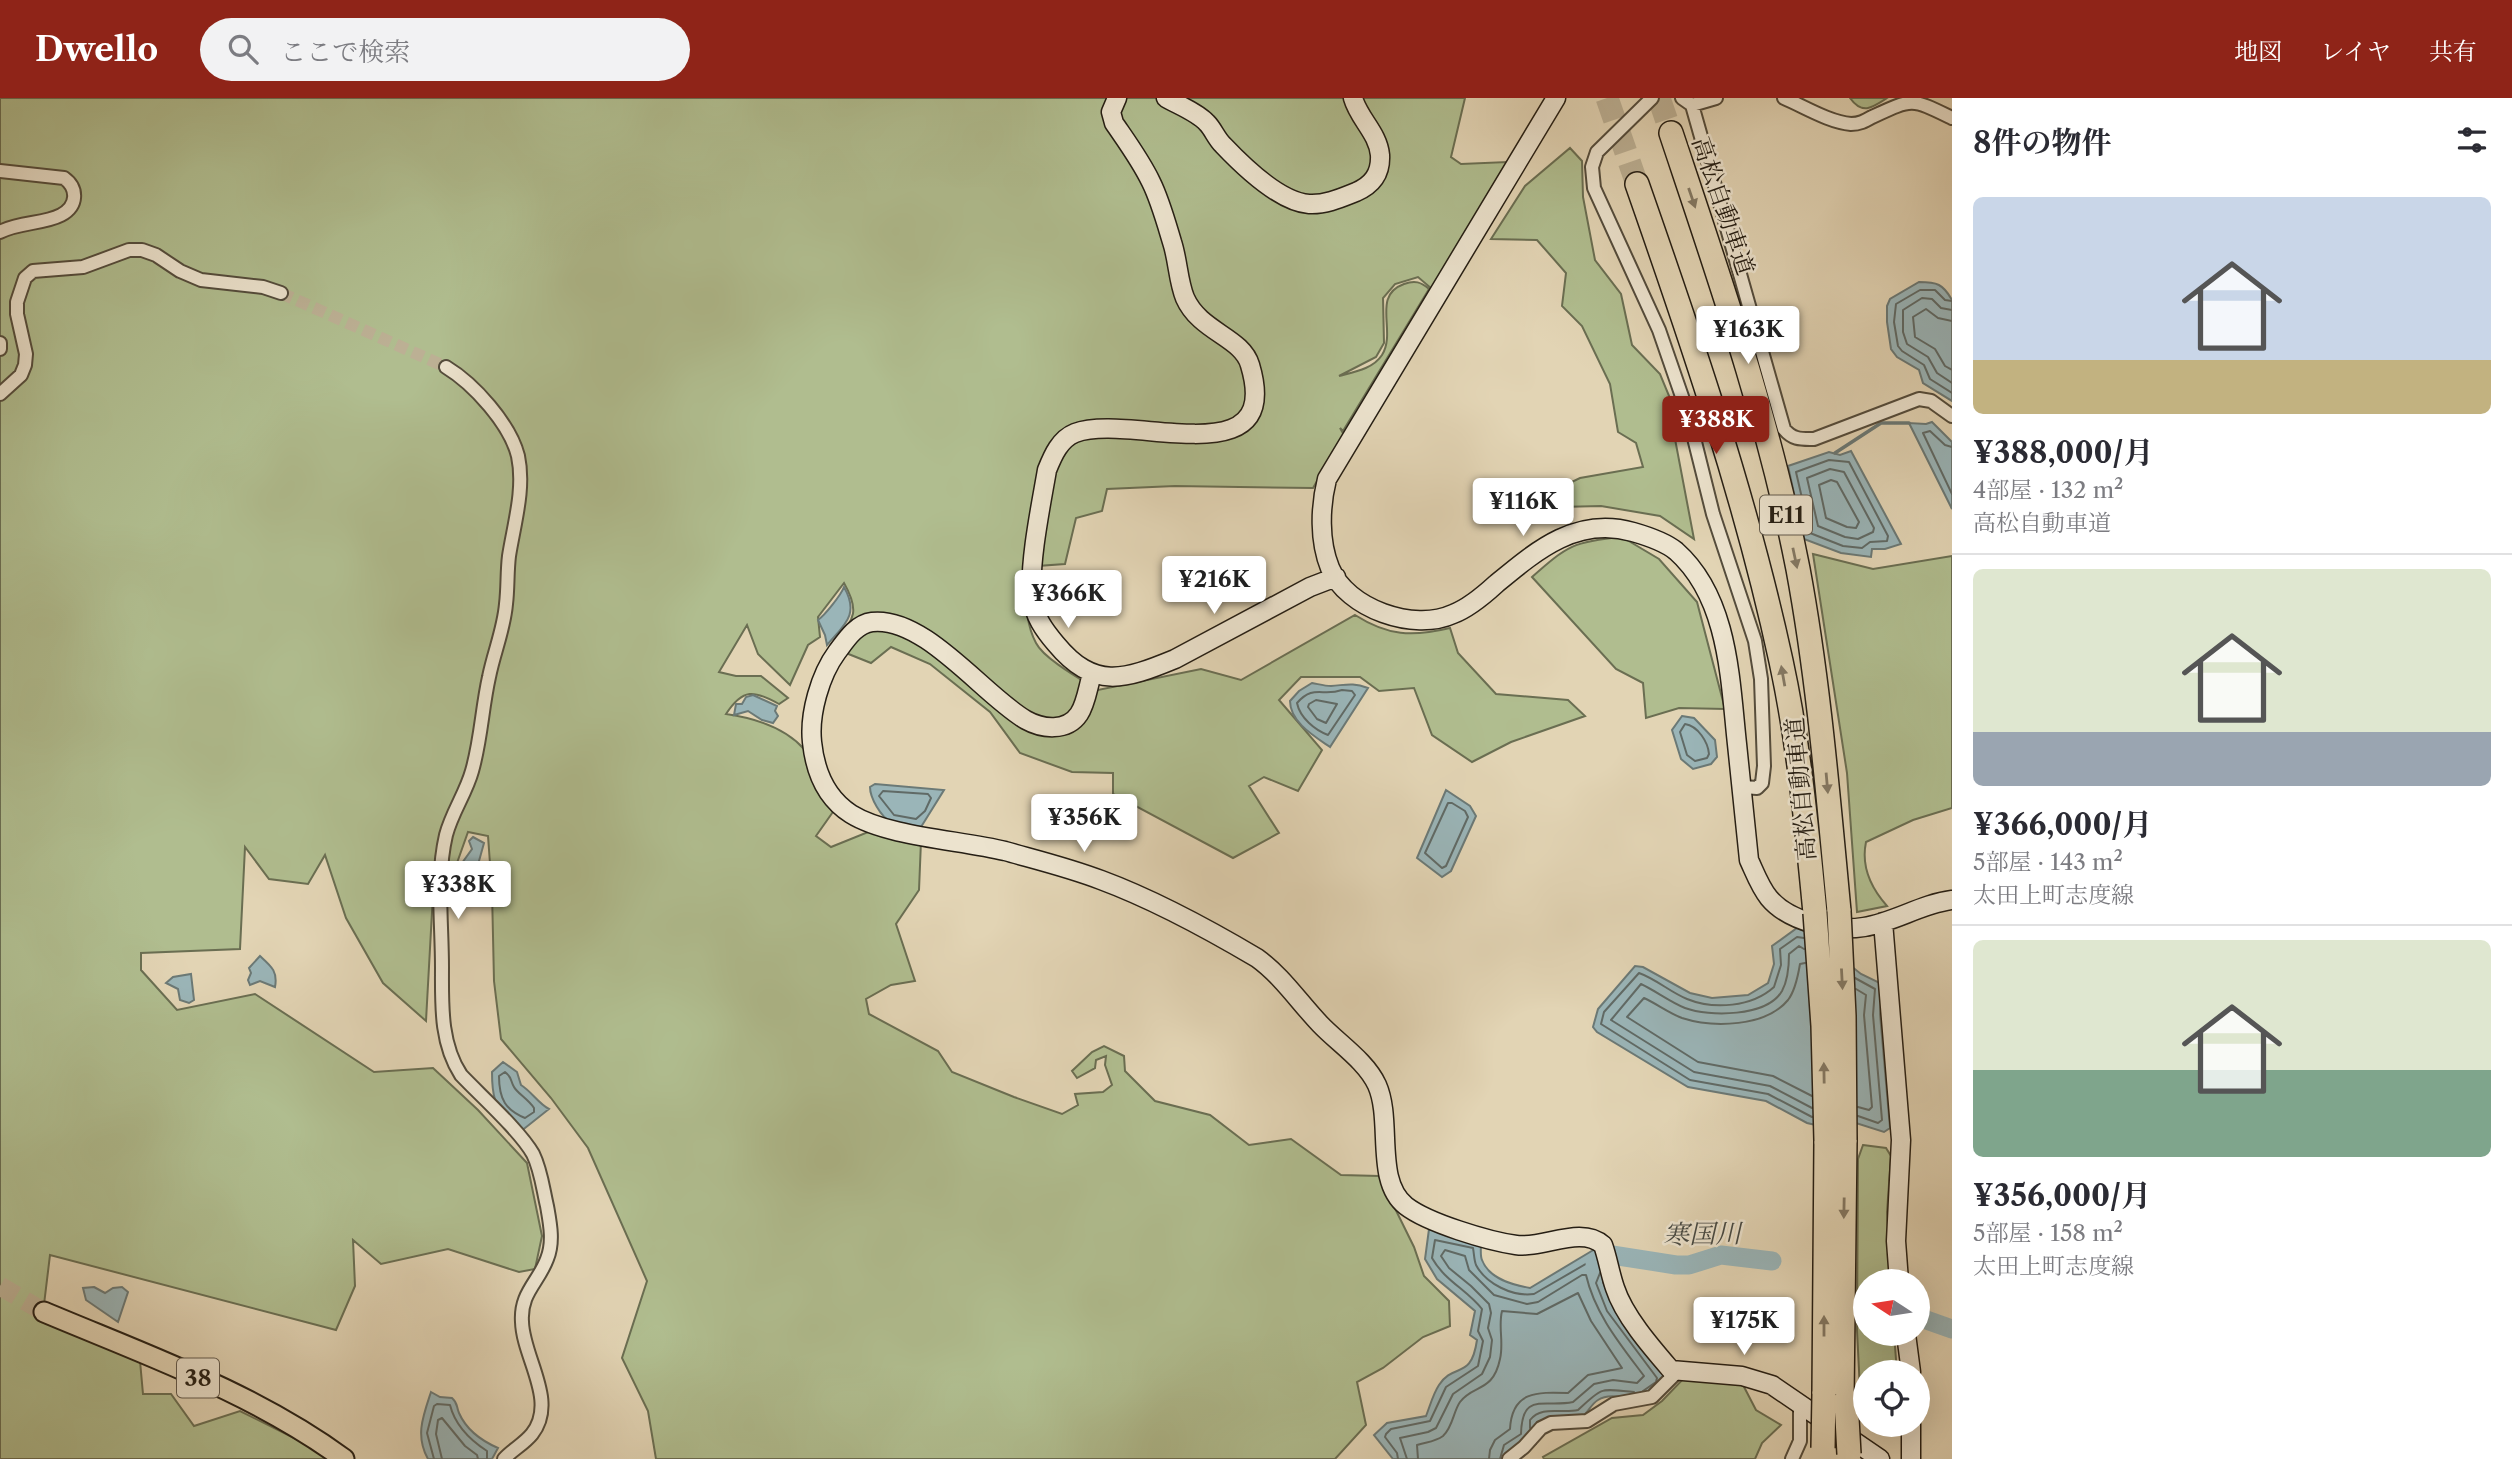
<!DOCTYPE html>
<html lang="ja">
<head>
<meta charset="utf-8">
<style>
	body { margin:0; font-family:"Libre Caslon Text","Noto Serif JP",serif; background:#f2f2f3; color:#2b2b33; height:100vh; display:flex; flex-direction:column; font-size:26px; white-space:nowrap }
	* { box-sizing:border-box; margin:0 }
	p { font-size:23px; color:#7c7c81 }
	.icon { flex:none; width:38px; height:38px; fill:none; stroke:currentColor; stroke-width:2; stroke-linecap:round; stroke-linejoin:round }
	.map { position:relative; flex:1; overflow:hidden }
	.panel { display:flex; flex-direction:column; background:#fff; width:560px }
	.panel>* { flex:none }
	.needle { width:46px; rotate:282deg }
	.fabs { position:absolute; left:1853px; top:1171px; display:grid; gap:14px }
	.fabs a { display:grid; place-items:center; width:77px; height:77px; border-radius:50%; background:#fff; box-shadow:0 7px 28px #0002; font-size:35px }
	.price { position:absolute; translate:-50% -60px; padding:0 16px; border-radius:7px; background:#fff; color:#222; font-size:23px; line-height:46px; filter:drop-shadow(0 2px 4px #0008) }
	.price::after { content:''; position:absolute; left:50%; top:42px; width:21px; height:16px; margin-left:-10px; background:inherit; clip-path:polygon(0 0,100% 0,50% 100%) }
	.price.on { background:#8f2418; color:#fff }
	ul { padding:0; list-style:none }
	li { display:grid; align-content:center; gap:14px; height:371px; padding:0 21px }
	li+li { border-top:2px solid #e1e1e2 }
	li span { display:grid; place-items:center; height:217px; border-radius:10px; color:#555 }
	li>.icon { margin-inline-start:auto }
	span .icon { width:126px; height:126px; fill:#fffc; stroke-width:1 }
	li b { font-size:30px }
	h2 { display:flex; justify-content:space-between; align-items:center; height:84px; padding:0 21px; font-size:30px }
	header { display:flex; align-items:center; gap:42px; box-sizing:border-box; height:98px; padding:0 35px; background:#8f2418; color:#fff }
	header strong { font-size:33px }
	nav { display:flex; gap:38px; margin-inline-start:auto; font-size:24px }
	.search { width:490px; height:63px; background:#f2f2f3; display:flex; align-items:center; gap:18px; box-sizing:border-box; padding:0 24px; border-radius:38px; color:#7c7c81; font-size:26px }
	main { display:flex; flex:1; min-height:0 }
	.map>svg:first-child { display:block }
	.green { fill:#b0bd8f; stroke:#6a6e52; stroke-width:2 }
	.water { fill:#9ab5b8; stroke:#6b7976; stroke-width:2 }
	.lines { fill:none; stroke-linecap:round; stroke-linejoin:round }
	.shore { stroke:#606a66; stroke-width:2 }
	.stream { stroke:#6b7976; stroke-width:3.5 }
	.river { stroke:#9ab5b8; stroke-width:19 }
	.street-tunnel { stroke:#bcb094; stroke-width:12; stroke-dasharray:12 6; stroke-linecap:butt }
	.primary-tunnel { stroke:#bcb094; stroke-width:19; stroke-dasharray:19 10; stroke-linecap:butt }
	.highway-tunnel { stroke:#bcb094; stroke-width:23; stroke-dasharray:23 11; stroke-linecap:butt }
	.street-casing { stroke:#544c3c; stroke-width:16 }
	.secondary-casing { stroke:#251e14; stroke-width:21 }
	.primary-casing { stroke:#251e14; stroke-width:23 }
	.highway-casing { stroke:#251e14; stroke-width:26 }
	.street { stroke:#ece3ce; stroke-width:12 }
	.secondary { stroke:#ece3ce; stroke-width:18 }
	.primary { stroke:#e2d4b4; stroke-width:19 }
	.highway { stroke:#e2d4b4; stroke-width:23 }
	.highway-bridge-casing { stroke:#251e14; stroke-width:26; stroke-linecap:butt }
	.highway-bridge { stroke:#e2d4b4; stroke-width:23 }
	.oneway { fill:#847964 }
	.labels { text-anchor:middle; stroke-width:5; stroke-linejoin:round; paint-order:stroke }
	.shield { fill:#ece3ce; stroke:#61594c; stroke-width:2 }
	.shield-label { font-size:23px; font-weight:bold; fill:#251e14 }
	.street-label { font-size:24px; fill:#251e14; stroke:#ece3ce }
	.water-label { font-size:26px; font-style:italic; fill:#484b45; stroke:#ece3ce }
</style>
</head>
<body>
<header>
<strong>Dwello</strong>
<div class="search"><svg class="icon" aria-label="search" viewBox="0 0 24 24"><circle cx="10" cy="10" r="6"/><path d="M15 15l6 6"/></svg>ここで検索</div>
<nav><a>地図</a><a>レイヤ</a><a>共有</a></nav>
</header>
<main>
<div class="map">
<svg width="1952" height="1361" viewBox="0 0 1952 1361">
	<rect width="100%" height="100%" fill="#e2d4b4"/>
	<filter id="stains"><feTurbulence type="fractalNoise" baseFrequency=".00286" numOctaves="4"/><feColorMatrix values="0 0 0 0 .2 0 0 0 0 .09 0 0 0 0 .02 0 0 0 .5 -.17"/></filter>
	<radialGradient id="worn" r=".72"><stop offset=".6" stop-color="#630" stop-opacity="0"/><stop offset="1" stop-color="#630" stop-opacity=".3"/></radialGradient>
	<!-- green -->
	<path class="green" d="M0,0H1465L1451,59L1461,66L1507,64L1432,191L1418,179L1395,186L1383,200L1384,245L1376,259L1339,278C1354,274 1373,271 1382,257C1397,233 1371,198 1404,186C1415,182 1421,184 1429,191L1343,333L1340,330L1344,337L1313,390L1175,388L1107,391L1102,413L1076,420L1065,466L1024,469C1026,494 1024,523 1036,545C1044,561 1082,582 1098,592L1201,571L1241,582L1355,517C1388,538 1412,539 1450,530L1458,555L1496,596L1568,602L1585,618L1511,644L1472,664L1432,637L1414,590L1379,593L1360,579H1301L1279,602L1322,652L1298,693L1264,679L1249,688L1279,735L1233,760L1113,696V675L1072,674L1020,655L990,614L930,566L891,549L871,565L831,549C852,522 862,517 844,485L818,519L820,539L808,547L790,587L758,556L747,527L719,574L736,578H761L788,600L779,606C754,592 743,590 726,616C754,620 785,629 805,652C816,665 827,695 835,711L816,738L831,749L873,732L921,743L919,792L896,826L915,883L891,887L866,901L869,916L938,953L952,974L1014,999L1062,1016L1078,1007L1075,996L1103,994L1112,987L1105,967L1106,958L1096,962L1095,970L1077,980L1072,973L1092,954L1104,948L1124,958L1125,973L1155,1003L1210,1017L1249,1047L1291,1041L1341,1077L1379,1078L1414,1149L1424,1178L1449,1203L1450,1228L1423,1239L1383,1270L1357,1284L1366,1327L1335,1361H656L648,1313L622,1260L647,1183L588,1050L551,1000L501,941L494,883L492,793L488,738L468,734L452,779L433,796L426,923L383,885L346,820L325,757L308,786L269,781L245,749L240,851L141,855V872L177,912L255,896L374,974L433,970L478,1012L527,1065L542,1138L535,1171L519,1174L448,1151L381,1166L353,1142L355,1188L336,1232L50,1157L42,1223L140,1263L143,1296H171L194,1328L240,1313L322,1354L328,1361H0Z
		M1850,0H1887C1872,10 1862,17 1850,0Z
		M1570,50L1582,63L1583,99L1595,162L1621,196L1632,247L1660,276L1679,322L1675,341L1694,441L1660,418L1601,408L1559,409L1530,404L1580,380L1643,369L1636,345L1618,334L1610,286L1582,228L1562,208L1566,175L1537,142L1491,141L1525,88Z
		M1622,439L1659,461L1697,504L1725,611L1679,610L1646,620L1643,585L1616,571L1532,479C1567,448 1574,443 1622,439Z
		M1813,456L1873,471L1952,458V710L1913,722L1866,744C1861,768 1871,790 1887,808L1857,814L1847,675Z
		M1863,1047L1886,1050L1891,1058L1887,1114L1891,1183H1866V1236H1894L1897,1274H1866L1865,1315L1861,1313L1857,1232L1858,1061Z
		M1685,1279L1742,1285L1756,1312L1781,1327L1762,1345L1755,1361H1544L1543,1359L1612,1320L1643,1317L1662,1303Z"/>
	<!-- water -->
	<path class="water" d="M1919,184C1937,184 1943,186 1952,202V303L1923,285L1919,272L1897,259L1891,251L1887,224V208L1890,201Z
		M1932,324L1952,344V411L1909,325L1926,326Z
		M1851,353L1901,446L1885,451H1872L1871,459L1841,455L1804,441L1788,368L1829,354L1840,357Z
		M844,489C860,517 844,527 827,547L825,537L818,522C825,517 841,497 844,489Z
		M1312,585C1318,586 1325,588 1331,588C1346,587 1352,584 1368,590L1330,649C1314,638 1290,624 1290,603L1299,593Z
		M753,597L777,608L775,613L778,618L773,625L762,622L748,613L734,617L736,606H742L746,599Z
		M1682,618L1694,620L1715,642L1717,659L1711,666L1693,671L1681,661L1672,632Z
		M875,686L944,692L921,729C913,728 898,728 891,724C881,719 870,700 870,689Z
		M1446,692L1470,708L1476,718L1451,773L1442,779L1417,760Z
		M473,739L484,745L479,763L489,770L487,779L481,782L462,778V765L472,751L469,743Z
		M1797,830L1811,836L1861,876L1882,886L1880,916L1890,1030L1884,1034L1856,1025L1820,1028L1807,1025L1766,1003L1688,989L1597,934L1593,929L1598,911L1635,868L1643,869L1690,895L1712,900L1748,897L1768,885L1774,866L1772,848Z
		M260,858C271,868 278,873 275,889L260,883L250,887L248,882L251,875L249,870Z
		M191,876L194,902L189,905L180,902L178,891L166,885L173,879Z
		M503,964L517,974L521,987C532,994 538,1005 549,1011L520,1034L514,1021C493,1015 492,992 492,974Z
		M1429,1131L1481,1145C1481,1150 1480,1158 1482,1162C1489,1181 1513,1187 1530,1190L1595,1151L1609,1174L1603,1184C1618,1221 1642,1254 1669,1283L1643,1301C1629,1301 1610,1294 1598,1302C1591,1306 1588,1315 1582,1319C1569,1326 1551,1317 1537,1324L1536,1346L1510,1361H1393L1374,1337L1387,1325L1426,1318C1430,1308 1433,1296 1439,1287C1454,1264 1471,1283 1477,1242L1470,1237L1475,1213L1437,1181L1425,1161Z
		M94,1189L105,1195L113,1190L122,1189L128,1194L118,1224L86,1202L83,1190Z
		M431,1294L440,1299L452,1300C458,1305 456,1308 459,1315C466,1331 482,1343 498,1350L492,1361H428C415,1338 423,1318 431,1294Z"/>
	<g class="lines">
		<!-- shore -->
		<path class="shore" d="M1952,203L1945,202L1935,192H1920L1896,206L1894,224L1898,248L1902,253L1924,267L1930,281L1952,295
			M1952,212L1941,210L1932,201L1922,200L1903,212V234L1907,246L1928,259L1937,275L1952,285
			M1952,223L1938,220L1926,211L1913,219L1915,239L1935,251L1945,268L1952,272
			M1952,349L1945,347L1930,333L1923,335L1952,396
			M1829,362L1849,364L1888,438L1887,443L1870,444L1862,450L1843,448L1810,435L1796,374Z
			M1830,371L1844,374L1874,430L1873,434L1858,441L1845,439L1818,428L1807,380Z
			M1831,382L1837,384L1859,424L1856,430L1847,429L1826,420L1819,387Z
			M1342,592L1352,593L1355,597L1328,637C1315,632 1300,620 1297,605C1314,586 1322,599 1342,592Z
			M1316,602L1337,606L1326,625L1317,621L1308,609L1309,606Z
			M1685,626C1698,628 1708,644 1709,656L1707,660L1695,663L1687,657L1680,634Z
			M883,693L928,696L931,700L925,713L916,721L894,717L879,698Z
			M1448,705H1452L1465,713L1468,719L1446,768L1442,770L1425,755Z
			M1804,840L1797,839L1780,851L1781,867L1774,889C1752,909 1714,912 1687,901C1670,894 1656,881 1639,875L1604,914L1601,926L1690,982L1768,996L1812,1019
			M1804,851L1799,848L1789,856C1789,868 1788,882 1782,893C1767,919 1709,919 1685,910C1670,904 1656,893 1641,886L1611,922L1694,974L1770,988L1812,1010
			M1805,865L1800,866C1798,878 1795,893 1788,902C1766,929 1713,930 1682,920C1669,915 1657,906 1644,900L1627,919L1698,964L1773,978L1812,998
			M1855,880L1875,891L1873,917L1882,1022L1878,1025L1858,1018
			M1856,891L1866,897L1864,917L1872,1009L1869,1012L1858,1009
			M505,974C512,979 510,982 514,989C517,995 528,1001 534,1010V1014L525,1020C506,1012 499,1002 499,978Z
			M1600,1175L1596,1185L1607,1213L1657,1280L1656,1284L1643,1293
			M1530,1330V1322C1542,1307 1561,1316 1578,1312C1604,1288 1599,1291 1634,1294
			M434,1361L427,1335L434,1308L437,1306L450,1307C455,1327 470,1342 487,1353V1361
			M442,1361L436,1336L438,1322L442,1320L465,1348L477,1357L478,1361
			M1398,1361L1397,1355L1385,1339L1386,1336L1391,1331L1430,1323L1446,1289L1478,1268L1483,1243L1478,1233L1482,1211C1466,1191 1445,1183 1432,1160L1435,1142L1473,1150C1474,1155 1474,1162 1476,1167C1486,1186 1513,1199 1534,1196L1596,1160
			M1407,1361L1400,1340L1428,1334L1436,1330L1453,1296L1482,1276L1490,1259L1492,1242L1488,1230L1491,1215L1489,1206L1471,1188L1449,1170L1441,1158L1445,1152L1465,1158L1469,1172L1494,1197L1527,1206L1538,1204L1582,1177H1586C1595,1216 1620,1246 1644,1278L1637,1285L1613,1282L1594,1286L1573,1304C1544,1310 1522,1293 1521,1336L1504,1347L1500,1361
			M1418,1361L1417,1347C1426,1344 1435,1344 1443,1338C1453,1329 1453,1314 1460,1304C1473,1286 1493,1295 1500,1261C1504,1244 1498,1229 1502,1213L1537,1216L1578,1195L1591,1223L1622,1270L1588,1277L1568,1295C1537,1294 1512,1293 1510,1331L1495,1342L1490,1352L1489,1361"/>
		<!-- stream -->
		<path class="stream" d="M1835,355L1881,325H1909"/>
		<!-- river -->
		<path class="river" d="M1595,1165L1612,1157L1676,1167H1689L1721,1157L1772,1163
			M1918,1219L1952,1231"/>
		<!-- street-tunnel -->
		<path class="street-tunnel" d="M281,195L446,269"/>
		<!-- primary-tunnel -->
		<path class="primary-tunnel" d="M0,1188L44,1214"/>
		<!-- highway-tunnel -->
		<path class="highway-tunnel" d="M1607,0L1637,86
			M1659,0L1671,35"/>
		<!-- street casing -->
		<g class="street-casing">
			<path id="street" d="M1652,0L1597,54L1592,69L1594,90L1659,232L1688,316L1713,416L1755,543L1761,581L1764,668L1762,685L1757,690L1743,689
				M1682,0L1692,7L1784,331C1793,342 1801,341 1814,341L1919,301L1931,303L1952,318
				M1784,0C1805,9 1829,24 1851,26C1860,26 1865,23 1872,19C1913,0 1911,0 1952,20
				M1692,7L1716,0
				M0,73L64,80C78,90 78,108 61,117C44,126 19,124 0,134
				M0,245V251
				M446,269C474,286 510,326 518,358C525,391 514,426 509,458C507,474 508,490 506,506C504,531 494,554 489,579C482,610 481,642 472,673C466,695 452,714 446,737C436,780 442,825 442,869C442,906 440,945 461,977C481,998 520,1033 533,1056C541,1072 543,1091 547,1108C550,1125 554,1144 547,1161C538,1185 520,1195 522,1224C523,1260 558,1303 532,1336C524,1346 512,1352 504,1361
				M0,296L21,277L25,267L26,256L17,216V204L25,180L33,173L83,169L129,152H142L156,157L180,173L201,182L263,189L281,195
				M1509,1361L1524,1349L1541,1330L1551,1325L1587,1323L1614,1306L1652,1299L1677,1274
				M1792,1361L1800,1343V1306"/>
		</g>
		<!-- secondary casing -->
		<g class="secondary-casing">
			<path id="secondary" d="M1117,0L1111,14L1114,25C1127,44 1141,63 1151,84C1160,102 1166,124 1172,144C1178,162 1178,183 1185,200C1200,234 1242,239 1250,267C1284,381 1130,314 1075,335C1060,341 1053,357 1047,372C1041,407 1029,464 1032,499C1034,518 1044,532 1056,546C1094,592 1124,582 1175,561L1310,489L1336,479
				M1166,0C1178,7 1197,14 1207,25C1213,31 1216,40 1223,47C1242,67 1280,104 1309,106C1325,107 1341,100 1356,94C1372,87 1381,76 1380,57C1378,35 1359,21 1353,0
				M1556,0L1327,381C1320,409 1319,443 1330,470C1347,511 1414,534 1453,516C1469,510 1484,497 1496,486C1537,452 1577,418 1633,434C1647,438 1665,444 1676,453C1729,500 1730,582 1737,646C1741,684 1745,723 1749,762C1755,775 1760,789 1769,800C1789,824 1834,834 1864,829C1895,824 1921,806 1952,802
				M1092,576C1088,589 1086,606 1079,616C1067,634 1042,631 1026,622C984,598 925,518 872,524C856,526 846,542 837,554C820,577 809,616 812,644C815,673 826,700 851,716C888,739 961,742 1005,753C1037,762 1070,770 1101,782C1155,802 1208,831 1257,860C1282,878 1299,904 1320,926C1338,945 1366,963 1377,987C1393,1023 1374,1083 1406,1108C1428,1125 1488,1143 1516,1147C1543,1151 1581,1127 1603,1147C1608,1161 1610,1176 1615,1190C1624,1218 1652,1250 1671,1272L1742,1278L1772,1287L1880,1361
				M1883,824L1901,1042L1896,1143L1899,1183
				M1906,1236L1911,1274
				M1911,1361V1326"/>
		</g>
		<!-- primary casing -->
		<g class="primary-casing">
			<path id="primary" d="M44,1214C146,1257 254,1295 344,1361"/>
		</g>
		<!-- highway casing -->
		<g class="highway-casing">
			<path id="highway" d="M1671,35C1719,179 1769,322 1798,471C1819,584 1828,698 1839,813
				M1637,86C1692,243 1746,401 1781,563C1799,646 1807,731 1815,815
				M1824,1296L1826,1043
				M1842,1301L1845,1042"/>
		</g>
		<!-- street -->
		<use href="#street" class="street"/>
		<!-- secondary -->
		<use href="#secondary" class="secondary"/>
		<!-- primary -->
		<use href="#primary" class="primary"/>
		<!-- highway -->
		<use href="#highway" class="highway"/>
		<!-- highway-bridge casing -->
		<g class="highway-bridge-casing">
			<path id="highway-bridge" d="M1839,813L1844,918L1845,1042
				M1815,815L1823,928L1826,1043
				M1846,1302L1849,1356
				M1823,1350L1824,1296"/>
		</g>
		<!-- highway-bridge -->
		<use href="#highway-bridge" class="highway-bridge"/>
	</g>
	<!-- one-way arrows -->
	<defs><path id="oneway-solid" d="M-6-.8H1V-3.2L6.5 0L1 3.2V.8H-6Z" transform="scale(1.75)"/></defs>
	<g class="oneway">
		<use href="#oneway-solid" transform="translate(1692 100) rotate(71)"/>
		<use href="#oneway-solid" transform="translate(1795 460) rotate(78)"/>
		<use href="#oneway-solid" transform="translate(1783 578) rotate(-100)"/>
		<use href="#oneway-solid" transform="translate(1827 685) rotate(85)"/>
		<use href="#oneway-solid" transform="translate(1842 881) rotate(87)"/>
		<use href="#oneway-solid" transform="translate(1824 975) rotate(-91)"/>
		<use href="#oneway-solid" transform="translate(1844 1110) rotate(91)"/>
		<use href="#oneway-solid" transform="translate(1824 1228) rotate(-90)"/>
	</g>
	<g class="labels">
		<!-- shield labels -->
		<g class="shield">
			<rect x="1760" y="397.5" width="52" height="39" rx="5"/>
			<rect x="177" y="1260.5" width="42" height="39" rx="5"/>
		</g>
		<g class="shield-label">
			<text x="1786" y="425">E11</text>
			<text x="198" y="1288">38</text>
		</g>
		<!-- street labels -->
		<g class="street-label">
			<text transform="translate(1723 108) rotate(71)" y="8">高松自動車道</text>
			<text transform="translate(1801 691) rotate(-95)" y="8">高松自動車道</text>
		</g>
		<!-- water labels -->
		<g class="water-label">
			<text transform="translate(1702 1136) rotate(-1)" y="9">寒国川</text>
		</g>
	</g>
	<rect width="100%" height="100%" filter="url(#stains)"/>
	<rect width="100%" height="100%" fill="url(#worn)"/>
</svg>
<div class="fabs">
<a><svg class="needle" viewBox="-14 -14 28 28"><path d="M0-13l5 13h-10z" fill="#e53935"/><path d="M0 13l5-13h-10z" fill="#7c7c81"/></svg></a>
<a><svg class="icon" aria-label="locate" viewBox="0 0 24 24"><circle cx="12" cy="12" r="6"/><path d="M12 2v4M12 18v4M2 12h4M18 12h4"/></svg></a>
</div>
<b class="price" style="left:1748px;top:268px">¥163K</b>
<b class="price on" style="left:1716px;top:358px">¥388K</b>
<b class="price" style="left:1523px;top:440px">¥116K</b>
<b class="price" style="left:1214px;top:518px">¥216K</b>
<b class="price" style="left:1068px;top:532px">¥366K</b>
<b class="price" style="left:1084px;top:756px">¥356K</b>
<b class="price" style="left:458px;top:823px">¥338K</b>
<b class="price" style="left:1744px;top:1259px">¥175K</b>
</div>
<section class="panel">
<h2>8件の物件<svg class="icon" aria-label="filters" viewBox="0 0 24 24"><path d="M4 7h16M4 17h16"/><circle cx="9" cy="7" r="2"/><circle cx="15" cy="17" r="2"/></svg></h2>
<ul>
<li><span style="background:linear-gradient(#c9d6e8 75%,#c2b280 0)"><svg class="icon" aria-label="home" viewBox="0 0 24 24"><path d="M3 11l9-7 9 7M6 9v11h12V9"/></svg></span><div><b>¥388,000/月</b><p>4部屋 · 132 m²</p><p>高松自動車道</p></div></li>
<li><span style="background:linear-gradient(#dfe7d0 75%,#9aa5b1 0)"><svg class="icon" aria-label="home" viewBox="0 0 24 24"><path d="M3 11l9-7 9 7M6 9v11h12V9"/></svg></span><div><b>¥366,000/月</b><p>5部屋 · 143 m²</p><p>太田上町志度線</p></div></li>
<li><span style="background:linear-gradient(#dfe7d0 60%,#7fa58c 0)"><svg class="icon" aria-label="home" viewBox="0 0 24 24"><path d="M3 11l9-7 9 7M6 9v11h12V9"/></svg></span><div><b>¥356,000/月</b><p>5部屋 · 158 m²</p><p>太田上町志度線</p></div></li>
</ul>
</section>
</main>
</body>
</html>
